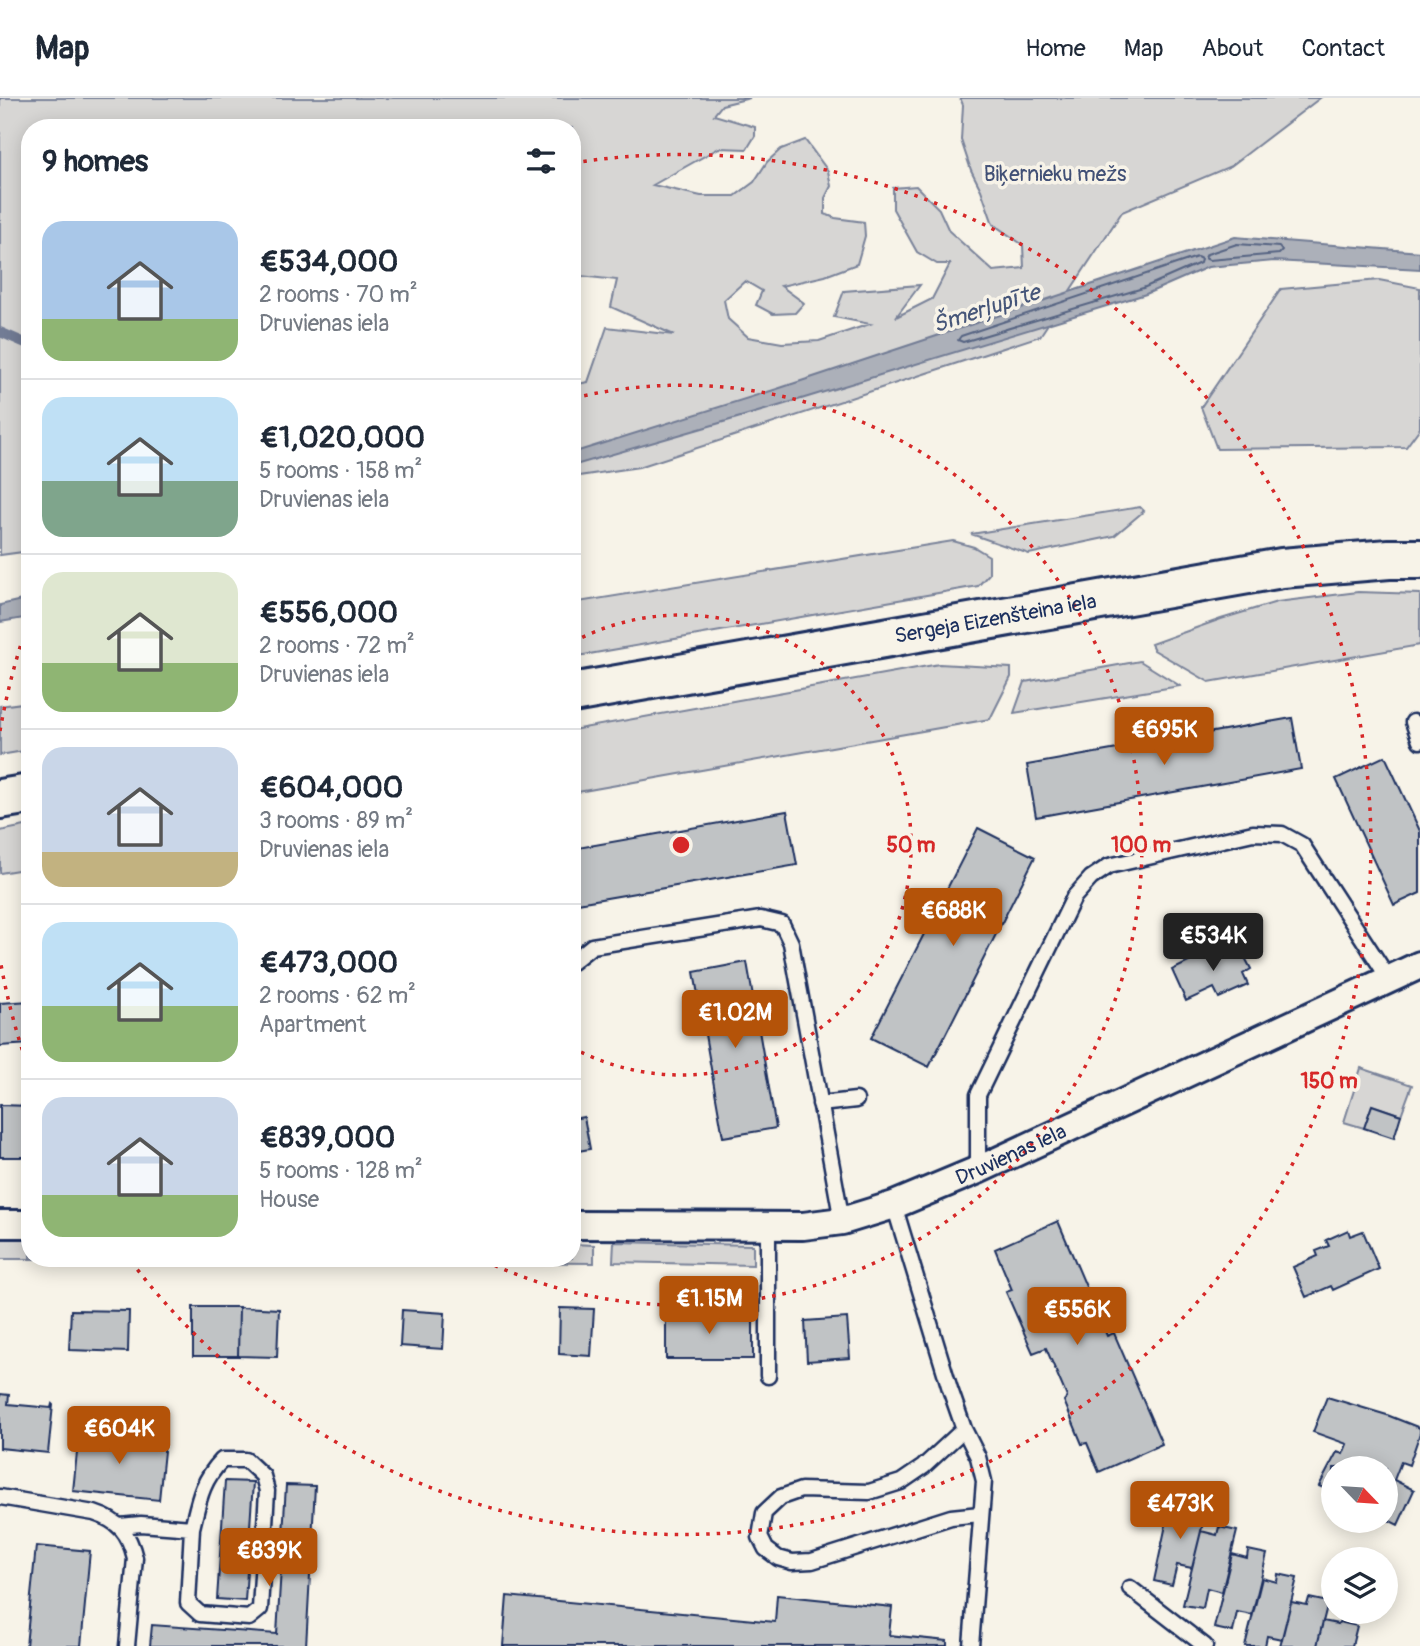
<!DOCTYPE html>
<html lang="en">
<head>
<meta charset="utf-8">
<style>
	body { margin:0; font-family:Pangolin,sans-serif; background:#f6f6f7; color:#1f2937; height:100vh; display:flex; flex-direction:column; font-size:26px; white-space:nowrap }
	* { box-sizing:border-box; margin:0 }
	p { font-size:23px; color:#747a83 }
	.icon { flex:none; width:38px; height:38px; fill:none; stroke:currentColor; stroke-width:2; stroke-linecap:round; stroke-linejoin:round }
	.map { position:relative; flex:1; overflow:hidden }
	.side { position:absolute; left:21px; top:21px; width:560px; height:1148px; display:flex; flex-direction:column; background:#fff; border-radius:28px; box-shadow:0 4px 18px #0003 }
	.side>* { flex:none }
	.needle { width:46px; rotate:115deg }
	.tools { position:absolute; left:1321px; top:1358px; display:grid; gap:14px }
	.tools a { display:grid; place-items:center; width:77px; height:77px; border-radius:50%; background:#fff; box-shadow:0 4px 18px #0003; font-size:35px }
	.price { position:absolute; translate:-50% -60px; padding:0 16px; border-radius:7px; background:#b45309; color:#fff; font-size:23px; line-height:46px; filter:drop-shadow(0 2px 4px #0008) }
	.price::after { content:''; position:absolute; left:50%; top:42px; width:21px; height:16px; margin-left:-10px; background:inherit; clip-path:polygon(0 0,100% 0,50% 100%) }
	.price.current { background:#222; color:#fff }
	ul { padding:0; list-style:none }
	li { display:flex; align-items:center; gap:21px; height:175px; padding:0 21px }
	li+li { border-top:2px solid #e0e1e3 }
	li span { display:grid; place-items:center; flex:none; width:196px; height:140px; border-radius:21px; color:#555 }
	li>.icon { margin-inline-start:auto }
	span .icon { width:84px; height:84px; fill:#fffc; stroke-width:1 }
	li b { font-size:30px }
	h2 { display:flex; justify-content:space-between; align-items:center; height:84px; padding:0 21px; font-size:30px }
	header { display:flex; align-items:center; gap:42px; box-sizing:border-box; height:98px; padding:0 35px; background:#fff; border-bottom:2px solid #e0e1e3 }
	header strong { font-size:33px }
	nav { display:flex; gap:38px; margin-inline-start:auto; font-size:24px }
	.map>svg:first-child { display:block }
	.green { fill:#d7d6d4; stroke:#798299; stroke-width:2 }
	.water { fill:#acb0b9; stroke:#727c95; stroke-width:2 }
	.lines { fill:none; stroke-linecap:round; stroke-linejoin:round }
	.shore { stroke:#556382; stroke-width:2 }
	.stream { stroke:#727c95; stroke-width:10 }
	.building { fill:#c0c3c5; stroke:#1b2f5e; stroke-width:2 }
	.lane-casing { stroke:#1b2f5e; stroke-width:19 }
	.street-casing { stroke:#1b2f5e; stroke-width:32 }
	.secondary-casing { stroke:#1b2f5e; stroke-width:44 }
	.lane { stroke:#f7f3e8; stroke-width:14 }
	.street { stroke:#f7f3e8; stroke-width:26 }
	.secondary { stroke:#f7f3e8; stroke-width:38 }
	.ring { fill:none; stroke:#d62828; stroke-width:3.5; stroke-dasharray:3.5 7 }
	.labels { text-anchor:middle; stroke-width:7; stroke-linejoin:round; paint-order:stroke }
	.park-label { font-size:21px; fill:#415076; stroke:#f7f3e8 }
	.street-label { font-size:21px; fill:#1b2f5e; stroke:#f7f3e8 }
	.water-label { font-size:23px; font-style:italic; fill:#465679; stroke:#f7f3e8 }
	.centre { fill:#d62828; stroke:#f7f3e8; stroke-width:3.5 }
	.ring-label { font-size:21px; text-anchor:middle; font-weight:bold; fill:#d62828; stroke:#f7f3e8; stroke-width:7; stroke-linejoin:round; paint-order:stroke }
</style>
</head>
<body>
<header>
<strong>Map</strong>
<nav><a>Home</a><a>Map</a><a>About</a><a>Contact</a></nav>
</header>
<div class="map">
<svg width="1420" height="1548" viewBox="0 0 1420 1548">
	<rect width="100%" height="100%" fill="#f7f3e8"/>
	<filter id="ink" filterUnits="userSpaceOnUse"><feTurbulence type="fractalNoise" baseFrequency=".0143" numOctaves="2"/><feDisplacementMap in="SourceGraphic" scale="14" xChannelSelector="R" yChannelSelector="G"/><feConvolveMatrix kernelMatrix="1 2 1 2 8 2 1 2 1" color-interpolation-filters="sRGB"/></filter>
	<g filter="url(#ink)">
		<!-- green -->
		<path class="green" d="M0,0H750L722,7L714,17L755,29V38L747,51L719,50L653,87L701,98H735L754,84L767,64L781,51L805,42L828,73L831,88L825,100V116L835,120L864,124L865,138L857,166L825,178L781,188L804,205L795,215L773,216L756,207L762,193L745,183L724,202L728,221L748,239L782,245L819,243L870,226L834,219L844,193L920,187L896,219L932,201L950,166H937L917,154L893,111V90L916,88L939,111L949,133L993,173L1024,170L1023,147L993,126L981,92L971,72L961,42L963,7L960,0H1320L1231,68L1122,114L1040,238L639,369L572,379V287L588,284L607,229L674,237L611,209L617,182L572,177V30H30V453L0,457Z
			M1379,182L1420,190V330L1406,349L1217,351L1201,309L1281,191Z
			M1140,409L1144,413L1114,438L1029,456L971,436Z
			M953,443L974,449L989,458V476L978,488L572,559V505Z
			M1358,494L1420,496V547L1209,584L1154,552L1151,546L1221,521L1277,504Z
			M1140,563L1180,588L1014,615L1025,584Z
			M939,566L1011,570V579L990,621L572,695V632Z
			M30,604V652L0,657V608Z
			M30,727V770L0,775V733Z
			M1361,970L1412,987L1401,1017L1372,1007L1364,1030L1344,1024Z
			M0,1140H30V1160L130,1161H0Z
			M614,1144L753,1147V1167L613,1164Z
			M572,1146L594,1147V1165L472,1164V1160H572Z
			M366,1160H446V1165L365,1163Z"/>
		<!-- water -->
		<path class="water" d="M1235,139L1420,154V171L1274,163L1208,169L1146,196L775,309L572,368V355L777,291Z
			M30,500V519L0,524V507Z"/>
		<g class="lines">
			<!-- shore -->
			<path class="shore" d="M1237,146L1279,149L1282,153L1279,156L1209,162L1205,160L1207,156Z
				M1197,159L1201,161L1200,165L1143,190L963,244L958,242L961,238Z"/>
			<!-- stream -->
			<path class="stream" d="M0,234L30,247"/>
		</g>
		<!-- building -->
		<path class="building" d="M1292,620L1301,671L1036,719L1027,667Z
			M1385,658L1420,733V795L1394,807L1336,681Z
			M787,713L797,767L572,806V751Z
			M978,730L1035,759L929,969L871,940Z
			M1228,845L1232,854L1240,850L1251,871L1243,876L1248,887L1219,900L1214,890L1186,903L1172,872Z
			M747,864L776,1030L723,1039L694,874Z
			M30,903V946L0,948V905Z
			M0,1007L30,1008V1059H0Z
			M1372,1007L1401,1017L1394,1040L1364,1030Z
			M584,1019L590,1051L572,1054V1021Z
			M1058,1123L1107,1238L1114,1235L1162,1346L1099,1374L1087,1345L1082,1346L1064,1303L1067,1299L1046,1250L1033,1255L1006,1194L1012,1192L995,1151Z
			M1348,1132L1350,1138L1363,1133L1379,1171L1333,1192L1331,1188L1306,1199L1293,1169L1318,1158L1316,1153L1329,1148L1326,1142Z
			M193,1209H239L238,1258H193Z
			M239,1209L279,1211L277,1259L238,1258Z
			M560,1210L594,1211L591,1258L559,1256Z
			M71,1212L129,1213L128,1254L69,1252Z
			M402,1212L445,1215L443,1251L400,1248Z
			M666,1215H753V1261H666Z
			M847,1220L850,1260L807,1263L805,1223Z
			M0,1296L9,1297L8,1306L51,1310L52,1306L53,1307L48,1355L0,1350Z
			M1327,1299L1387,1317L1420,1330V1335L1409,1367L1401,1364L1394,1382L1414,1392L1398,1427L1386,1421V1370H1334V1395L1319,1388L1337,1354L1343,1356L1347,1346L1313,1334Z
			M79,1335L165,1343L159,1402L73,1393Z
			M225,1383L253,1384L245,1503L217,1501Z
			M286,1387L315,1388L306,1548H150L152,1527L277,1536Z
			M1188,1404L1207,1409L1192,1470L1177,1467L1172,1487L1154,1483L1170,1408L1187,1411Z
			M1219,1429L1237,1433L1222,1494L1207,1490L1203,1510L1183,1507L1201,1433L1217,1437Z
			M36,1448L90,1453L81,1548H26Z
			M1248,1452L1267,1456L1252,1517L1237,1514L1233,1534L1214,1530L1232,1456L1247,1460Z
			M1278,1476L1297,1480L1282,1541L1267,1538L1265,1548H1245L1262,1480L1277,1484Z
			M777,1497L892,1509L889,1537L947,1543V1548H503L507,1498L775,1524Z
			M1309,1500L1328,1504L1317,1548H1280L1291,1504L1307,1507Z
			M1323,1523L1338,1526L1339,1524L1357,1528L1352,1548H1317Z"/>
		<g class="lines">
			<!-- lane casing -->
			<g class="lane-casing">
				<path id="lane" d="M1413,624L1420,643
					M572,864L592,848L761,821L782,826L791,845L842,1123
					M820,1006L856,1002
					M978,1072V997L1074,799L1091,780L1109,768L1253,735L1282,736L1302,747L1389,881
					M894,1107L950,1291L964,1331L978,1359L984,1383L971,1548
					M768,1278V1128
					M964,1331L923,1369L901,1384L869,1394L801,1392L781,1399L764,1415L760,1439L766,1451L778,1460L792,1464L812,1463L951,1419L980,1416
					M0,1399L94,1415C119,1423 129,1435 135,1460L127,1548
					M120,1428L141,1426L192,1430C199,1402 201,1384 222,1362H246L263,1378L267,1393L260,1511L249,1520L200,1516L188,1505L192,1430
					M1130,1490L1205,1548"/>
			</g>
			<!-- street casing -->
			<g class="street-casing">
				<g id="street">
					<path d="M0,1126H30"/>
					<path id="s1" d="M572,1127L803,1128L842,1123L894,1107L978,1072L1420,867"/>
				</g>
			</g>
			<!-- secondary casing -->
			<g class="secondary-casing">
				<g id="secondary">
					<path id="s2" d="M572,595L1282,470L1389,461H1420"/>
					<path d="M0,701L30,696"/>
				</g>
			</g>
			<!-- lane -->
			<use href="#lane" class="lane"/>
			<!-- street -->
			<use href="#street" class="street"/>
			<!-- secondary -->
			<use href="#secondary" class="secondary"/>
		</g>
	</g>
	<!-- distance rings -->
	<g class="ring">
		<path d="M573 544A230 230 0 1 1 573 950"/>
		<path d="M574 300A460 460 0 1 1 479 1160"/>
		<path d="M29 972A690 690 0 0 1 0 861M0 633A690 690 0 0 1 29 522M573 65A690 690 0 1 1 130 1162"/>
	</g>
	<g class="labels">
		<!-- park labels -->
		<g class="park-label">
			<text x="1055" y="83">Biķernieku mežs</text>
		</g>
		<!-- street labels -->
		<g class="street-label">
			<text dy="7" stroke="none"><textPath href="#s2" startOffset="430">Sergeja Eizenšteina iela</textPath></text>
			<text dy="7" stroke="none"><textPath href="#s1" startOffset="452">Druvienas iela</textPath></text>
		</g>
		<!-- water labels -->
		<g class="water-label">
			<text transform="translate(986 210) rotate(-18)" y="8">Šmerļupīte</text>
		</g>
	</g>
	<circle cx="681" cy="747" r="10" class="centre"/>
	<g class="ring-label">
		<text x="911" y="754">50 m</text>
		<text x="1141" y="754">100 m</text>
		<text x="1329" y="990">150 m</text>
	</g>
</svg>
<div class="tools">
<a><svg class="needle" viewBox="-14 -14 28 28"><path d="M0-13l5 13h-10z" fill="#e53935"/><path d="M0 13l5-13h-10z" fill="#747a83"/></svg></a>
<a><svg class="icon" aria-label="layers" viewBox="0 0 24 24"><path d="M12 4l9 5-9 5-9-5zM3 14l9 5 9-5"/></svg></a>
</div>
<b class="price" style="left:1164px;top:669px">€695K</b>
<b class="price" style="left:953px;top:850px">€688K</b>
<b class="price current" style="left:1213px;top:875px">€534K</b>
<b class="price" style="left:735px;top:952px">€1.02M</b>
<b class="price" style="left:709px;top:1238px">€1.15M</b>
<b class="price" style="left:1077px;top:1249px">€556K</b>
<b class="price" style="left:119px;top:1368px">€604K</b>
<b class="price" style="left:1180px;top:1443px">€473K</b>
<b class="price" style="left:269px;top:1490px">€839K</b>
<section class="side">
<h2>9 homes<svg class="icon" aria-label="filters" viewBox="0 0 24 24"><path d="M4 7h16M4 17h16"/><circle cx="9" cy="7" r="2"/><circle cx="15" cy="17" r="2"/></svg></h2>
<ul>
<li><span style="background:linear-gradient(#a9c7e8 70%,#8fb573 0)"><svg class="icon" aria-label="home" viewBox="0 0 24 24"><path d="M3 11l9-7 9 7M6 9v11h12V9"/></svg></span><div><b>€534,000</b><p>2 rooms · 70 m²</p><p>Druvienas iela</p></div></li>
<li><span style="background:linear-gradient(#bfe0f5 60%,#7fa58c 0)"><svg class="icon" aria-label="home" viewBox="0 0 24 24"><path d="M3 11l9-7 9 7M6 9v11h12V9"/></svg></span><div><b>€1,020,000</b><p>5 rooms · 158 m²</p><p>Druvienas iela</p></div></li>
<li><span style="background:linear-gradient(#dfe7d0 65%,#8fb573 0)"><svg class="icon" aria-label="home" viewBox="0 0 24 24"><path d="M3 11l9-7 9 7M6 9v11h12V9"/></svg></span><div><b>€556,000</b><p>2 rooms · 72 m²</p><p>Druvienas iela</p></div></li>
<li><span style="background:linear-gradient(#c9d6e8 75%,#c2b280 0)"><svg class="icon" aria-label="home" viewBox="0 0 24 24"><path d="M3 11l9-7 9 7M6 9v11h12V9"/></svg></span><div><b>€604,000</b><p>3 rooms · 89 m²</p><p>Druvienas iela</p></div></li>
<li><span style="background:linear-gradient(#bfe0f5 60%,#8fb573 0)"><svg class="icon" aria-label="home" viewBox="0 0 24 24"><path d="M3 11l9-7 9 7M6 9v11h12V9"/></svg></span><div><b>€473,000</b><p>2 rooms · 62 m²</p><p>Apartment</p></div></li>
<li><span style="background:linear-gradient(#c9d6e8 70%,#8fb573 0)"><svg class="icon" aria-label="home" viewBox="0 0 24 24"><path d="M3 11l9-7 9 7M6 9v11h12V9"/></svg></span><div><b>€839,000</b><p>5 rooms · 128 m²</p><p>House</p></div></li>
</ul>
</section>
</div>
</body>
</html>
